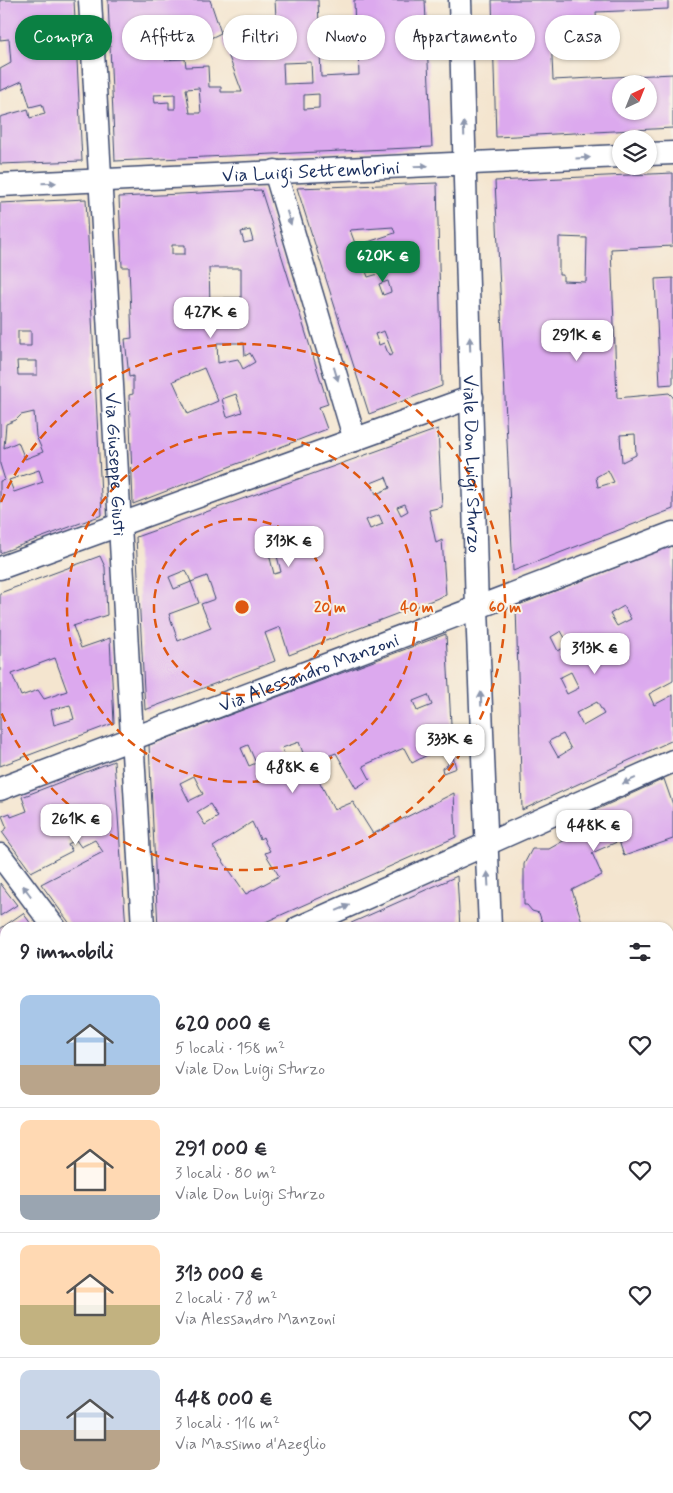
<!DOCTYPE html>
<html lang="it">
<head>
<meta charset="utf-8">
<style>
	body { margin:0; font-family:Mynerve,sans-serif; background:#f2f2f3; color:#2b2b33; height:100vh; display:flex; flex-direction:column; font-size:19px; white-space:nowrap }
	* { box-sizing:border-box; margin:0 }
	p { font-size:16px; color:#7c7c81 }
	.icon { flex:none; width:28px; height:28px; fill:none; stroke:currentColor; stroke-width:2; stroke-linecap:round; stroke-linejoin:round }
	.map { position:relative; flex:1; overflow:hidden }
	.sheet { position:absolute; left:0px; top:922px; width:674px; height:571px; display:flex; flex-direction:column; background:#fff; border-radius:15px 15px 0 0; box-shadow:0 1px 4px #0004 }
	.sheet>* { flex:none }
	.guide { position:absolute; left:15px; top:15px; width:644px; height:45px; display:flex; gap:10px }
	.needle { width:32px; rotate:43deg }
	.controls { position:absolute; left:612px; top:75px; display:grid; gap:10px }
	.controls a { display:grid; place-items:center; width:45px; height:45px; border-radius:50%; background:#fff; box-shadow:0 1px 4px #0004; font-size:25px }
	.price { position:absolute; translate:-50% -42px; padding:0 11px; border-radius:10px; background:#fff; color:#222; font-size:16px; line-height:32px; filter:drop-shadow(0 1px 2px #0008) }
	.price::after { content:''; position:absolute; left:50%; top:30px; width:15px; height:11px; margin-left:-8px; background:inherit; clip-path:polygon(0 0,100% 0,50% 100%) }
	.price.selected { background:#0b8043; color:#fff }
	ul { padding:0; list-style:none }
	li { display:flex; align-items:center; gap:15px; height:125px; padding:0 20px }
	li+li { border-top:1px solid #e1e1e2 }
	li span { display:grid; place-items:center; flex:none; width:140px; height:100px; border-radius:10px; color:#555 }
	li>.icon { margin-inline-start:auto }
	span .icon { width:60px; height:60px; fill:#fffc; stroke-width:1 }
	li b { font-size:21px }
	h2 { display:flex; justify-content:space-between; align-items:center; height:60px; padding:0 20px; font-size:21px }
	.pill { padding:0 18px; border-radius:22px; background:#fff; box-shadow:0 1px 4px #0004; font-size:18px; line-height:45px }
	.pill.selected { background:#0b8043; color:#fff }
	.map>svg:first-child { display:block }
	.building { fill:#dca9ee; fill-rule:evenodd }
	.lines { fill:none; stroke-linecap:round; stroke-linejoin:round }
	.street-casing { stroke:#3c4a6f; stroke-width:25 }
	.secondary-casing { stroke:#3c4a6f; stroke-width:30 }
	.street { stroke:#fff; stroke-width:22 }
	.secondary { stroke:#fbe6c4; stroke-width:28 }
	.oneway { fill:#8d97ae }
	.ring { fill:none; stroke:#de5710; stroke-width:2.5; stroke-dasharray:9 6 }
	.labels { text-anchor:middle; stroke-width:4; stroke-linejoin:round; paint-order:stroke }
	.street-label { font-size:19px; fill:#1b2f5e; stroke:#f7f3e8 }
	.centre { fill:#de5710; stroke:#f7f3e8; stroke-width:2.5 }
	.ring-label { font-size:15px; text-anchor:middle; font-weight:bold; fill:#de5710; stroke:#f7f3e8; stroke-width:4; stroke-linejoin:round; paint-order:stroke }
</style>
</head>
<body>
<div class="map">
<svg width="673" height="1493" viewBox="0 0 673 1493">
	<rect width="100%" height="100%" fill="#f7f3e8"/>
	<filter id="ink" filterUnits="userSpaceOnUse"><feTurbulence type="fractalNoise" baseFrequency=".02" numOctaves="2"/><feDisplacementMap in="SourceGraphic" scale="10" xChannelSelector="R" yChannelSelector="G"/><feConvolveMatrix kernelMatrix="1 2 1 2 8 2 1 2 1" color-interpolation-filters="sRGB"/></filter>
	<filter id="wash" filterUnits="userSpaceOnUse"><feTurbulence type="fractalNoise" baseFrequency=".0096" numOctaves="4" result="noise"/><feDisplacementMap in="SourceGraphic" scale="20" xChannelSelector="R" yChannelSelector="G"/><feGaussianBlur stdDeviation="1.12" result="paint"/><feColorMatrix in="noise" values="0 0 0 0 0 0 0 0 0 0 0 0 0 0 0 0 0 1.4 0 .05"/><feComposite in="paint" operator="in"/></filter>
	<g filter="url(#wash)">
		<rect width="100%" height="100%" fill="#f4e5cf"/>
		<g id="blocks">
			<!-- building -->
			<path class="building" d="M0,0H74L82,161L0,164V117L28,109L30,118L45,114L42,104L30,107L22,81L0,91V69L11,63L9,39L0,40Z
				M108,0H210L221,33L184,51L177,40L164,41L165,60L185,59L186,67L208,66L209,87H221V92H242L222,38L277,35L275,0H318L321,77L359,75L358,49H349V34L355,33L354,0H425L432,147L115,161ZM311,62L312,83L284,84L283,63ZM199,88L201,113H190L186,89ZM175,94V109H169V102L155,103L154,95ZM319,94V108L304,109V95Z
				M492,0H668V9L596,12L597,31L551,34L553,80L673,74V128L496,137ZM621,84H649V111H621Z
				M673,173V246L611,249L617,398L669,393L673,397V509L513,571L495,181ZM559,237L587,238L586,282L563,281V275H559ZM635,434L636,455L622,462L620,435ZM608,470L614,482L598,487L596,477Z
				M437,183L442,386L369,414L297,188ZM393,227L395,233L356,246L350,230ZM379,254L385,272L368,277L362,260ZM388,281L391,292L383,295L379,284ZM384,331L393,354L389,356L384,343L379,345L375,334Z
				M261,190L328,404L319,407L327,429L133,504L129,395L133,394V376L129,377L125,339L132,338L129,267H122L119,197ZM250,230L253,241L244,243L241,232ZM172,245H185V254H172ZM209,268H241V298H224V305H210ZM217,343H244L245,356L250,353L255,362L243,369L238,359L218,363ZM204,368L218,401L188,414L173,381ZM236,394L242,412L227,417L222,399Z
				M86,199L102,515L0,553V481L5,480L0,464V203ZM18,331H31V346H18ZM17,361H37V375H18ZM34,412L36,436L43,452L25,459L18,442L4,448L6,424L16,420L21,415ZM39,470L43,482L14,492L9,480Z
				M673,278V384L660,385L655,279Z
				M438,429L442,507L429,510L436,543L442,540L446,595L289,655L280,627L265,633L275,661L145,710L136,537ZM386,477L390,488L376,494L371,483ZM405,504L408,511L401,515L397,507ZM379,515L383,524L370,529L366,520ZM276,552L281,572L274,574L269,554ZM186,570L191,582L207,576L215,599L201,604L211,628L178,641L169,614L199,603L191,582L174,589L169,577Z
				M673,545V681L649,694L654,705L673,695V740L522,810L516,606ZM624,606L631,619L617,626L610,614ZM561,631L569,645L558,651L551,637ZM571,672L579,688L567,694L559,678ZM597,702L604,714L583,726L576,713ZM563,734L571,749L558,757L549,741Z
				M100,556L105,567L107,615L73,626L81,648L110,638L114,723L0,766V593ZM55,658L67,691L44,699L38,690L21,696L12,674ZM70,705L74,719L54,725L51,710Z
				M446,634L452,742L412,763L404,748L369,763L363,766L370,779L356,788L336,753L310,763L334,810L353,802L373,834L454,793L456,837L252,928H158L149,745ZM428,695L432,705L417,711L413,701ZM299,742L303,753L286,759L282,748ZM248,745L256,763L249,766L241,748ZM194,776L203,794L189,801L180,783ZM210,804L218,817L205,825L197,812ZM252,822L260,839L263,837L266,844L270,851L265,853L279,876L246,894L213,847Z
				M453,757L456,768L443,773L442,768L448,765V759Z
				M114,761L126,928H73L41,884L103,852L95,840L81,847L76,840L68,844L72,851L31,872L2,832L7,828L2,816L10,813L11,817L27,811L22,797Z
				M664,779L673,805V839L624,856L619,841L592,853L602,875L572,890L584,928H544L539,913L532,911L527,905H524V864L532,849H549L565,840L563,834L592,820L589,813Z
				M457,876L460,928H340L455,877Z
				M0,883L17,905L0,916Z
				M23,913L34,928H5V991L0,987V929Z
				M673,1017V1169L669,1176V1018Z
				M5,1076V1240L0,1242V1078Z
				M673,1286V1331L669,1327V1293Z
				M0,1300L5,1309V1413L0,1406Z
				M669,1380L673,1384V1493H627L633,1489H669Z
				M57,1489H118L121,1493H60Z
				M209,1489H231L234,1493H212Z
				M261,1489H351L346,1493H264Z
				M452,1489H533L530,1491L532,1493H447Z
				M548,1489H569L572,1493H550Z"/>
		</g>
	</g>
	<g filter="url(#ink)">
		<use href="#blocks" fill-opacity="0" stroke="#3c4a6f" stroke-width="1"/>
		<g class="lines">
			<!-- street casing -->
			<g class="street-casing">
				<g id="street">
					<path id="s1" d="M90,0L143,928"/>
					<path id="s2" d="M460,0L477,609L490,928"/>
					<path d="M649,154L673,153"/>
					<path d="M275,171L355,440"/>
					<path id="s3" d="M0,185L621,156"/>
					<path d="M0,568L472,397"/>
					<path id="s4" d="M0,789L673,533"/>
					<path d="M0,855L55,928"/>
					<path d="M298,928L673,761"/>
					<path d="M0,1027L5,1029"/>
					<path d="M0,1063L5,1061"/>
					<path d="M0,1264L5,1262"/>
					<path d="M669,1352L673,1356"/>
					<path d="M0,1442L5,1449"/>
					<path d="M0,1485L5,1482"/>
					<path d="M31,1489L33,1493"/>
				</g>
			</g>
			<!-- secondary casing -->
			<g class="secondary-casing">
				<path id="secondary" d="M669,1239L673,1232
					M406,1493L412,1489"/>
			</g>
			<!-- street -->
			<use href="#street" class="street"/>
			<!-- secondary -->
			<use href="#secondary" class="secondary"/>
		</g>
		<!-- one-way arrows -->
		<defs><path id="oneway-solid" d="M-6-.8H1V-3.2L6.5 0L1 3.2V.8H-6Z" transform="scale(1.25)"/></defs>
		<g class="oneway">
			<use href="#oneway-solid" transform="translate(464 129) rotate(-92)"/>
			<use href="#oneway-solid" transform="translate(583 158) rotate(-3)"/>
			<use href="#oneway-solid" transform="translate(421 166) rotate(-2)"/>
			<use href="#oneway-solid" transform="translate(49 183) rotate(-2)"/>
			<use href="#oneway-solid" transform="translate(289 218) rotate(73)"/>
			<use href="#oneway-solid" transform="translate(470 344) rotate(-92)"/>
			<use href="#oneway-solid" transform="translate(336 374) rotate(73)"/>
			<use href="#oneway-solid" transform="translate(481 699) rotate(-92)"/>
			<use href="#oneway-solid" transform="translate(629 781) rotate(156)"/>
			<use href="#oneway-solid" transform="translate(488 879) rotate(-93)"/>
			<use href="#oneway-solid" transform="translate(27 891) rotate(-127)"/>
			<use href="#oneway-solid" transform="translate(343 908) rotate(-23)"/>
		</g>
	</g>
	<!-- distance rings -->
	<g class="ring">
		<circle cx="242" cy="607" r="88"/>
		<circle cx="242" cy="607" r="175"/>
		<path d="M1 502A263 263 0 1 1 1 712"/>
	</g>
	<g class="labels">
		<!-- street labels -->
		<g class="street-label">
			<text dy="7" stroke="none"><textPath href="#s3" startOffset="311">Via Luigi Settembrini</textPath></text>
			<text dy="7" stroke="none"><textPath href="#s1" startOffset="465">Via Giuseppe Giusti</textPath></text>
			<text dy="7" stroke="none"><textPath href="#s2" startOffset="464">Viale Don Luigi Sturzo</textPath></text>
			<text dy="7" stroke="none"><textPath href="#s4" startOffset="330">Via Alessandro Manzoni</textPath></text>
		</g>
	</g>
	<circle cx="242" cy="607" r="8" class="centre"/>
	<g class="ring-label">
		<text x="330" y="612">20 m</text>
		<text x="417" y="612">40 m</text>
		<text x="505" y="612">60 m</text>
	</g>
</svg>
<div class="controls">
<a><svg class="needle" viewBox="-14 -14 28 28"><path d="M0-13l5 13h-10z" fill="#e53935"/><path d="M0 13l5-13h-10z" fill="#7c7c81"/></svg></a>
<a><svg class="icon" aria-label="layers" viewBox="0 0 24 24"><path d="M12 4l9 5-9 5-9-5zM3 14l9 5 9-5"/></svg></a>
</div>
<b class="price selected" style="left:383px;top:283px">620K €</b>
<b class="price" style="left:211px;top:339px">427K €</b>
<b class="price" style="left:577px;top:362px">291K €</b>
<b class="price" style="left:289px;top:568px">313K €</b>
<b class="price" style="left:595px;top:675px">313K €</b>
<b class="price" style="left:450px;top:766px">333K €</b>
<b class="price" style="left:293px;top:794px">488K €</b>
<b class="price" style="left:76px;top:846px">261K €</b>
<b class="price" style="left:594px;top:852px">448K €</b>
<div class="guide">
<a class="pill selected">Compra</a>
<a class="pill">Affitta</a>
<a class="pill">Filtri</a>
<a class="pill">Nuovo</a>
<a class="pill">Appartamento</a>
<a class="pill">Casa</a>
</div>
<section class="sheet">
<h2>9 immobili<svg class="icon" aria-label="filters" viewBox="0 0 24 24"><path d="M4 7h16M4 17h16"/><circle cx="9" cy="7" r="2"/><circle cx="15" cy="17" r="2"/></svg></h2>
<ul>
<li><span style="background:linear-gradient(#a9c7e8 70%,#b9a48a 0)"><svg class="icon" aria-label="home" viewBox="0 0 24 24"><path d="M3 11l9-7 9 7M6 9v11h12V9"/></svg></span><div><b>620 000 €</b><p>5 locali · 158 m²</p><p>Viale Don Luigi Sturzo</p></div><svg class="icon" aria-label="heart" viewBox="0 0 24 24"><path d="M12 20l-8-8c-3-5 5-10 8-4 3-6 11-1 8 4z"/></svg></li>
<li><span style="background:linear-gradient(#ffd9b3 75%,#9aa5b1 0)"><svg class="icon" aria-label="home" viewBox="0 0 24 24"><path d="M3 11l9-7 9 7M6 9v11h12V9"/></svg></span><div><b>291 000 €</b><p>3 locali · 80 m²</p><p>Viale Don Luigi Sturzo</p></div><svg class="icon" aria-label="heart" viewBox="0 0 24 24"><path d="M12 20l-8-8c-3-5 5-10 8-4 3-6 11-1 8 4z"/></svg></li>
<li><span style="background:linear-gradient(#ffd9b3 60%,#c2b280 0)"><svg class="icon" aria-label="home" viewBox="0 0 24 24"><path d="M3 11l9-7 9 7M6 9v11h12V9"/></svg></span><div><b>313 000 €</b><p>2 locali · 78 m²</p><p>Via Alessandro Manzoni</p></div><svg class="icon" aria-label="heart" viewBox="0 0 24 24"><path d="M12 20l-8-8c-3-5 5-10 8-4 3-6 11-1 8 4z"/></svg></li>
<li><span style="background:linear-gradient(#c9d6e8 60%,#b9a48a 0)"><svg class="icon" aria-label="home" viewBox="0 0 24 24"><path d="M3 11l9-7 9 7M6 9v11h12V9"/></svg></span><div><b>448 000 €</b><p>3 locali · 116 m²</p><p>Via Massimo d'Azeglio</p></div><svg class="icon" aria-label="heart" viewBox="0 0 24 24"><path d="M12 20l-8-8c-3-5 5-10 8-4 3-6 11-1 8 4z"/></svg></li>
</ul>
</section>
</div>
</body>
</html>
